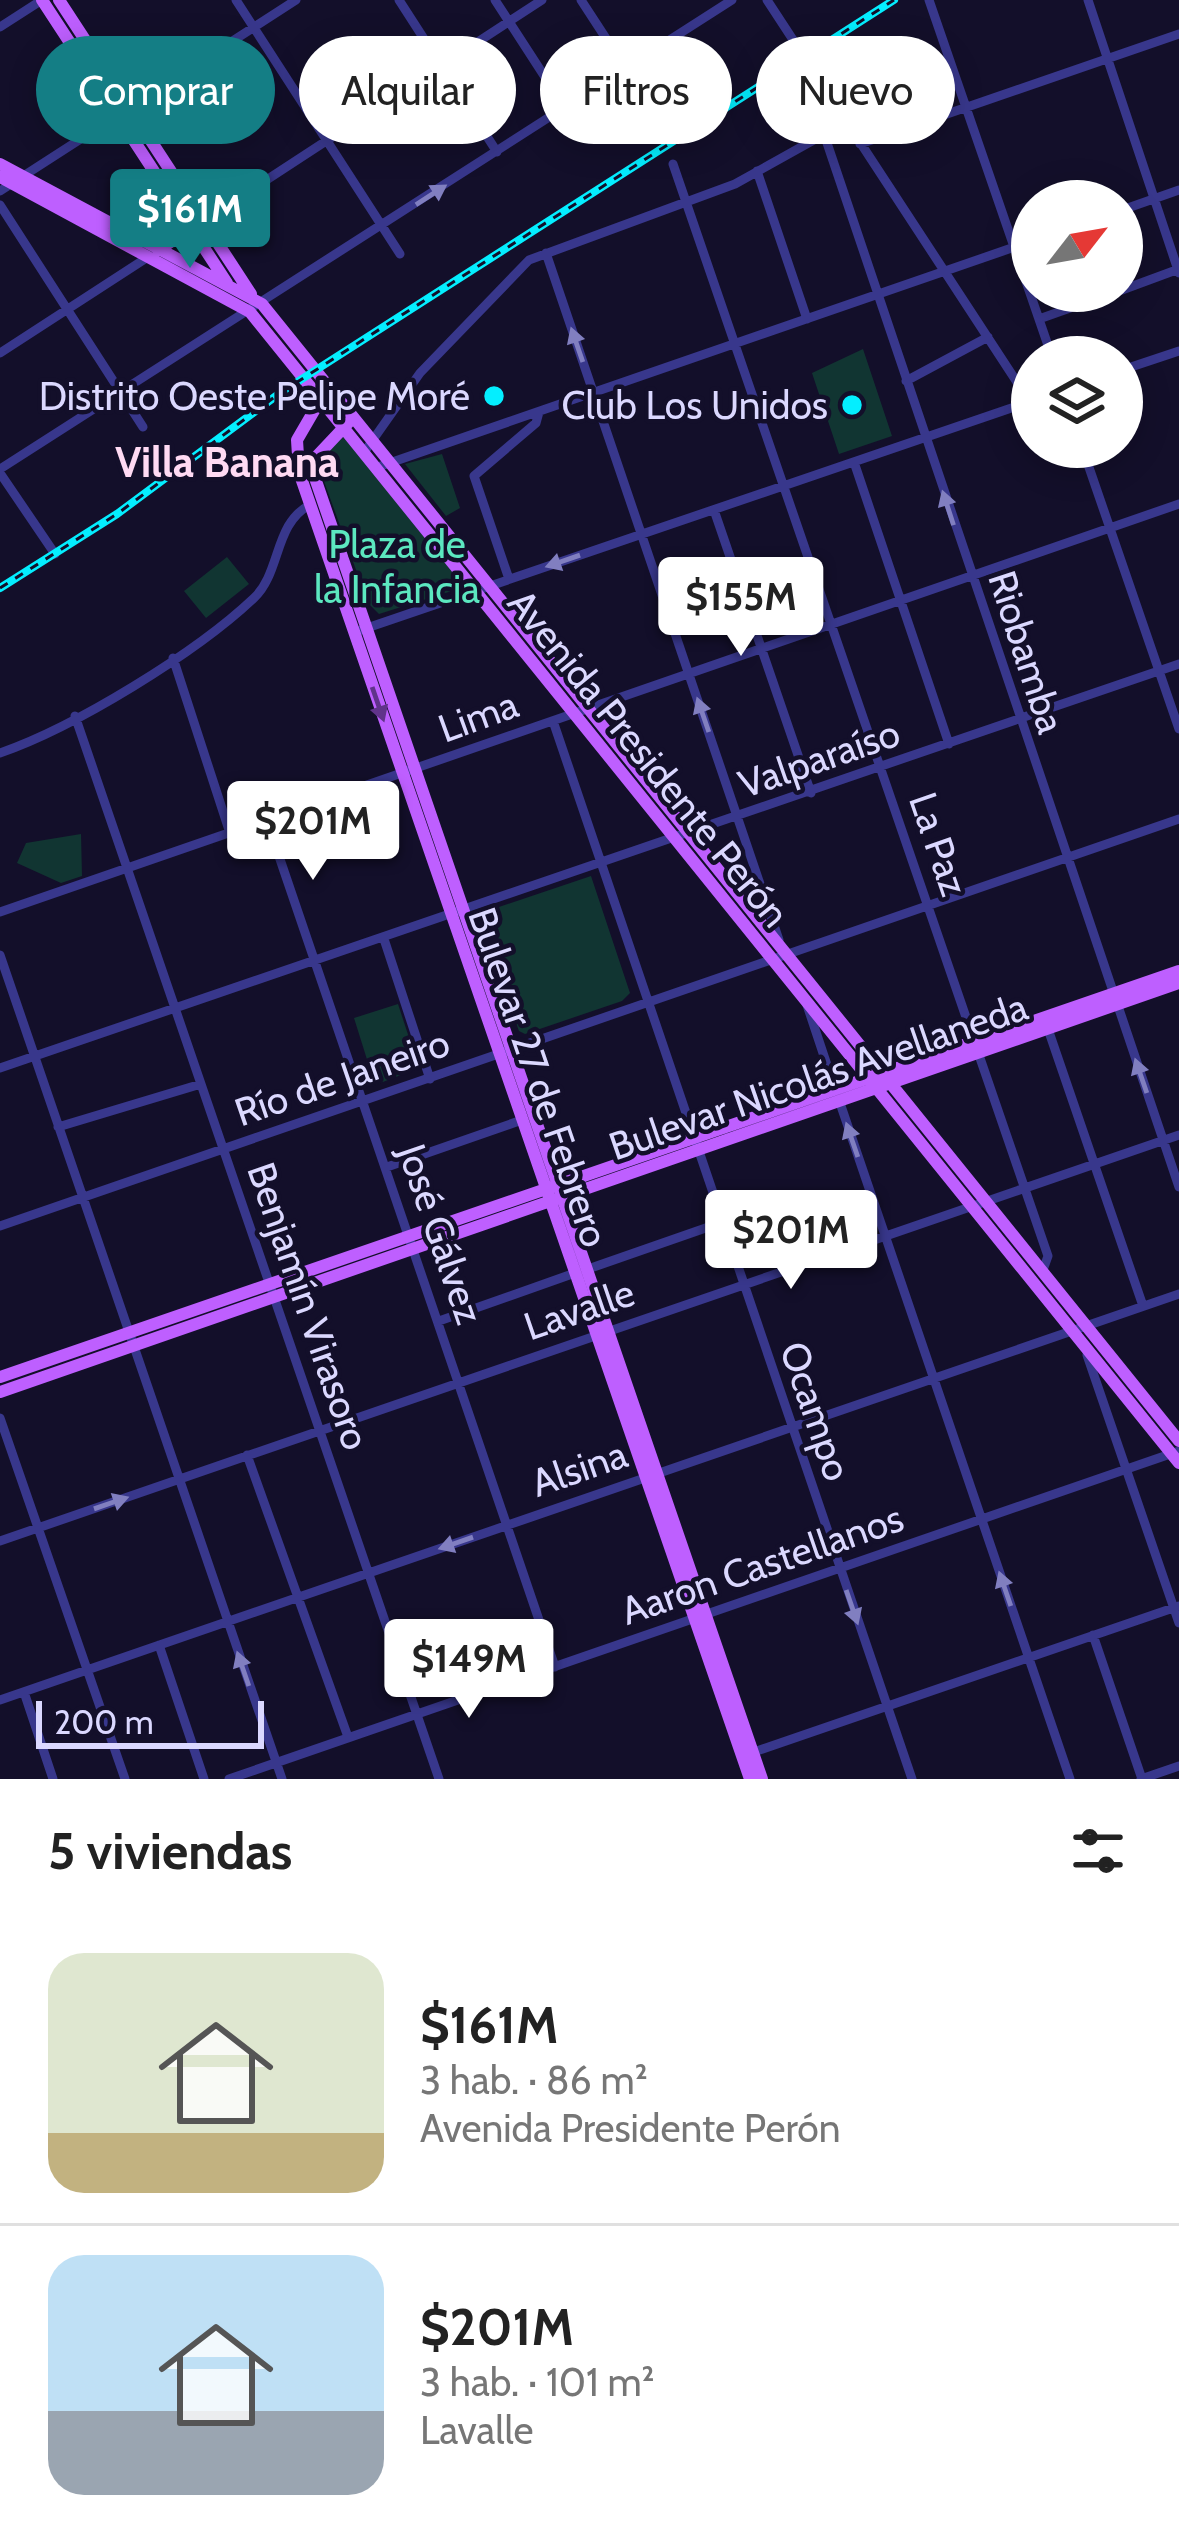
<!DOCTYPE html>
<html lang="es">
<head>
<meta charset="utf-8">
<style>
	body { margin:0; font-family:Cabin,sans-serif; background:#f2f2f2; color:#222; height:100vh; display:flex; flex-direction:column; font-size:45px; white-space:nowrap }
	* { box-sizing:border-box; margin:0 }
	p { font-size:39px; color:#767676 }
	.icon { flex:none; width:66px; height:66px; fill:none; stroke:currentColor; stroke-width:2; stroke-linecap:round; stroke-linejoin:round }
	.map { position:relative; height:1779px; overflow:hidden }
	.sheet { display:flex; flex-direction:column; background:#fff; flex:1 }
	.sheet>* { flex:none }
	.hud { position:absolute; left:36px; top:36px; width:1107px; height:108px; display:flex; gap:24px }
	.needle { width:78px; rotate:59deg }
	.fabs { position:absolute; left:1011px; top:180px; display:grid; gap:24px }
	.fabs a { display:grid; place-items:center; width:132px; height:132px; border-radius:50%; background:#fff; box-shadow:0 6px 30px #0003; font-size:60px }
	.scale { position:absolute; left:36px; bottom:30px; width:228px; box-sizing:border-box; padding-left:12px; border:6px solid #dbd8ff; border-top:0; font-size:33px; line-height:42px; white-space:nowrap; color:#dbd8ff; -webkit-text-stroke:9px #130f2a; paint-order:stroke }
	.price { position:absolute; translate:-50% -102px; padding:0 27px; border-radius:12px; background:#fff; color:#222; font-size:39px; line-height:78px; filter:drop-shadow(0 3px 6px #0008) }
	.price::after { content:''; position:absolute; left:50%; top:72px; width:36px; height:27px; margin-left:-18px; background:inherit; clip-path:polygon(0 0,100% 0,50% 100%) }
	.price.selected { background:#147e85; color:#fff }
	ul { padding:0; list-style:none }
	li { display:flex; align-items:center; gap:36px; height:300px; padding:0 48px }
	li+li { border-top:3px solid #e0e0e0 }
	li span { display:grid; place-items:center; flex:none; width:336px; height:240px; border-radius:36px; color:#555 }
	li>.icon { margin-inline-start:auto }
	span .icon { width:144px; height:144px; fill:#fffc; stroke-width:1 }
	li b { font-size:51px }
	h2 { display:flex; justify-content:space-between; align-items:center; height:144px; padding:0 48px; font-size:51px }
	.chip { padding:0 42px; border-radius:54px; background:#fff; box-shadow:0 6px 30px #0003; font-size:42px; line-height:108px }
	.chip.selected { background:#147e85; color:#fff }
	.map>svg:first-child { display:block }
	.green { fill:#113532 }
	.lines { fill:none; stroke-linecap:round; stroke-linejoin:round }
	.minor { stroke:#38378c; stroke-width:9 }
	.major { stroke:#be5fff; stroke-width:12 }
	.rail-casing { stroke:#04eeff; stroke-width:8 }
	.rail { stroke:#130f2a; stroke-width:3; stroke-dasharray:9; stroke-linecap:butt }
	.oneway { fill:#817fc0 }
	.oneway2 { fill:#60338a }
	.poi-dot { fill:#04eeff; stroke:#130f2a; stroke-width:4.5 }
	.labels { text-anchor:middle; stroke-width:9; stroke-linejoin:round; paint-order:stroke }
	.poi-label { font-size:39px; fill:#dbd8ff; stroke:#130f2a; text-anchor:end }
	.park-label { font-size:39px; fill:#5ce7c0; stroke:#130f2a }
	.street-label { font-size:39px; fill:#dbd8ff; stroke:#130f2a }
	.neighbourhood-label { font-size:42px; font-weight:bold; fill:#ffdaf3; stroke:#130f2a }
</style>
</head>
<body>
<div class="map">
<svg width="1179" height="1779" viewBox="0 0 1179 1779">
	<rect width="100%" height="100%" fill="#130f2a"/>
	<!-- green -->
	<path class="green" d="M863,349L892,436L839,454L812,373Z
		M344,436L457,578L455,590L379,614L368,603L321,473L329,450Z
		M442,454L460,508L446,516L405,464Z
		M227,557L249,584L206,618L184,591Z
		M81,834L82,876L61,883L17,863L26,843Z
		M591,876L630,993L622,1001L525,1034L519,1031L478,920L481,913Z
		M398,1004L419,1068L375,1085L354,1018Z"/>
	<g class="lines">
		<!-- minor -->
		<path class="minor" d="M236,0L400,254
			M399,0L497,152
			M495,0L565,108
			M581,0L626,69
			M767,0L1030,402
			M929,0L1052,357
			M1088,0L1179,273
			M0,27L42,0
			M824,134L1179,1187
			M860,144L1179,34
			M673,164L1048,1256L1043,1270
			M757,171L807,319
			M0,191L296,0
			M0,205L143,427
			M1122,210L1179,190
			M202,222L542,0
			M546,253L779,940
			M1122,290L1179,269
			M1039,319L1118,291
			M0,353L148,257
			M1122,370L1179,351
			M906,381L988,337
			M1082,447L1179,729
			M365,451L420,373L529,260L735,184L846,122
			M854,462L949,744
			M378,467L1032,241
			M0,469L732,0
			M0,473L55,554
			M714,510L811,793
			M509,579L474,476L536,423L539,412
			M361,630L1032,401
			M173,658L230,833
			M75,716L439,1779
			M553,721L912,1779
			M0,753C75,727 196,653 254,598C281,573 274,523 310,505
			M267,821L555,1667
			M0,912L1179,504
			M384,939L430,1079
			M0,955L282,1779
			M807,1005L835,1089
			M1048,1029L1143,1306
			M0,1068L1179,664
			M839,1100L1070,1779
			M58,1127L201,1084
			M387,1167L522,1120
			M0,1226L1179,819
			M588,1269L720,1223
			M439,1321L575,1273
			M1087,1355L1179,1623
			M0,1418L125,1779
			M247,1455L348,1737
			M0,1541L1179,1135
			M1093,1635L1142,1779
			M159,1645L204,1779
			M24,1692L53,1779
			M0,1700L1179,1294
			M748,1754L1179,1606
			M229,1779L1179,1451
			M1141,1779L1179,1766"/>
		<!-- major -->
		<path class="major" d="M42,0L227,283
			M59,0L251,294
			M0,164L262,304L1179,1441
			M0,177L250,312L1179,1463
			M158,250L196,226
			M322,397L297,440L299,472L750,1779
			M350,421L316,457L315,478L762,1779
			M0,1377L1179,971
			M0,1392L1179,983"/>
		<!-- rail casing -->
		<g class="rail-casing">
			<path id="rail" d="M0,588L117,514L280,393L894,0"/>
		</g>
		<!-- rail -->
		<use href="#rail" class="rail"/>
	</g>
	<!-- one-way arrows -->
	<defs><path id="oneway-solid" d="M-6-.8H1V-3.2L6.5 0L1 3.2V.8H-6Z" transform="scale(3)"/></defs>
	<g class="oneway">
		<use href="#oneway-solid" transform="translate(431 195) rotate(-33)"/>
		<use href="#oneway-solid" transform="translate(577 345) rotate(-109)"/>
		<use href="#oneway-solid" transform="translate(948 508) rotate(-108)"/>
		<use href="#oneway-solid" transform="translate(563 561) rotate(161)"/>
		<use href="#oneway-solid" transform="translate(703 715) rotate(-109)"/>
		<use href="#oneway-solid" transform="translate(1141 1076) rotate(-109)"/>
		<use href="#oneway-solid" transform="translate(852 1140) rotate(-109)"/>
		<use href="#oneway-solid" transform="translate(111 1503) rotate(-19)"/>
		<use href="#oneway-solid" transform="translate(456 1543) rotate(161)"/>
		<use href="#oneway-solid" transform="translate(1005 1589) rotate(-109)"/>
		<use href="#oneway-solid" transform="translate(852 1607) rotate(71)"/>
		<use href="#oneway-solid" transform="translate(243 1669) rotate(-109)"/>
	</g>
	<use class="oneway2" href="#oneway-solid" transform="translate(378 704) rotate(71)"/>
	<!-- markers -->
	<g class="poi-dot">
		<circle cx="494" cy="396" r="12"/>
		<circle cx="852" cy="405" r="12"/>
	</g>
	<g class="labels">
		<!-- poi labels -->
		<g class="poi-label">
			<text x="470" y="410">Distrito Oeste Pelipe Moré</text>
			<text x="828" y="419">Club Los Unidos</text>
		</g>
		<!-- park labels -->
		<g class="park-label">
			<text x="397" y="558">Plaza de<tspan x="397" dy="45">la Infancia</tspan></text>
		</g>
		<!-- street labels -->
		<g class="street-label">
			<text transform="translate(1027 652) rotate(72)" y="14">Riobamba</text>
			<text transform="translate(478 716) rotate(-20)" y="14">Lima</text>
			<text transform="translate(649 758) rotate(51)" y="14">Avenida Presidente Perón</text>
			<text transform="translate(819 758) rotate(-19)" y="14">Valparaíso</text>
			<text transform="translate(939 844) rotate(71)" y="14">La Paz</text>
			<text transform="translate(818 1076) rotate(-19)" y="14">Bulevar Nicolás Avellaneda</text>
			<text transform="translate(342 1077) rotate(-19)" y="14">Río de Janeiro</text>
			<text transform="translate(539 1077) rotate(71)" y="14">Bulevar 27 de Febrero</text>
			<text transform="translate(441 1234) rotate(71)" y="14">José Gálvez</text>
			<text transform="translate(309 1306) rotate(71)" y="14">Benjamín Virasoro</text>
			<text transform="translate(579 1309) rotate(-19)" y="14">Lavalle</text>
			<text transform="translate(816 1411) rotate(71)" y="14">Ocampo</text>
			<text transform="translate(579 1468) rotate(-19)" y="14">Alsina</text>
			<text transform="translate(762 1564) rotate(-19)" y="14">Aaron Castellanos</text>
		</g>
		<!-- neighbourhood labels -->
		<g class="neighbourhood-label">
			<text x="227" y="477">Villa Banana</text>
		</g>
	</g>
</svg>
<div class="fabs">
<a><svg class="needle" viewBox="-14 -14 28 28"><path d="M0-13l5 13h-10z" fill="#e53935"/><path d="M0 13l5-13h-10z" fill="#767676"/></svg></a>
<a><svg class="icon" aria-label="layers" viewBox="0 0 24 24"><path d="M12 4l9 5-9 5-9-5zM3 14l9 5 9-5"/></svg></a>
</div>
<div class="scale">200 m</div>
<b class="price selected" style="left:190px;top:271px">$161M</b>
<b class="price" style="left:741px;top:659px">$155M</b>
<b class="price" style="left:313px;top:883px">$201M</b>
<b class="price" style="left:791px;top:1292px">$201M</b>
<b class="price" style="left:469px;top:1721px">$149M</b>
<div class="hud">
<a class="chip selected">Comprar</a>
<a class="chip">Alquilar</a>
<a class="chip">Filtros</a>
<a class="chip">Nuevo</a>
</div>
</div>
<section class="sheet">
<h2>5 viviendas<svg class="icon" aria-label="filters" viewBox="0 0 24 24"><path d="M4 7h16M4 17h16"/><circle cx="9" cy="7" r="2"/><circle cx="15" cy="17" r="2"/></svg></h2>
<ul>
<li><span style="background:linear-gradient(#dfe7d0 75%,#c2b280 0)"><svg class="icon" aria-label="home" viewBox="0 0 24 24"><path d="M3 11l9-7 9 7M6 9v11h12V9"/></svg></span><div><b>$161M</b><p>3 hab. · 86 m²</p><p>Avenida Presidente Perón</p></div></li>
<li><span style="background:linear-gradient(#bfe0f5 65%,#9aa5b1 0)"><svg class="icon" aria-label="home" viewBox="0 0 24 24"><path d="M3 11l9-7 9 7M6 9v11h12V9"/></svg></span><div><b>$201M</b><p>3 hab. · 101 m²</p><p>Lavalle</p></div></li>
</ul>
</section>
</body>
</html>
